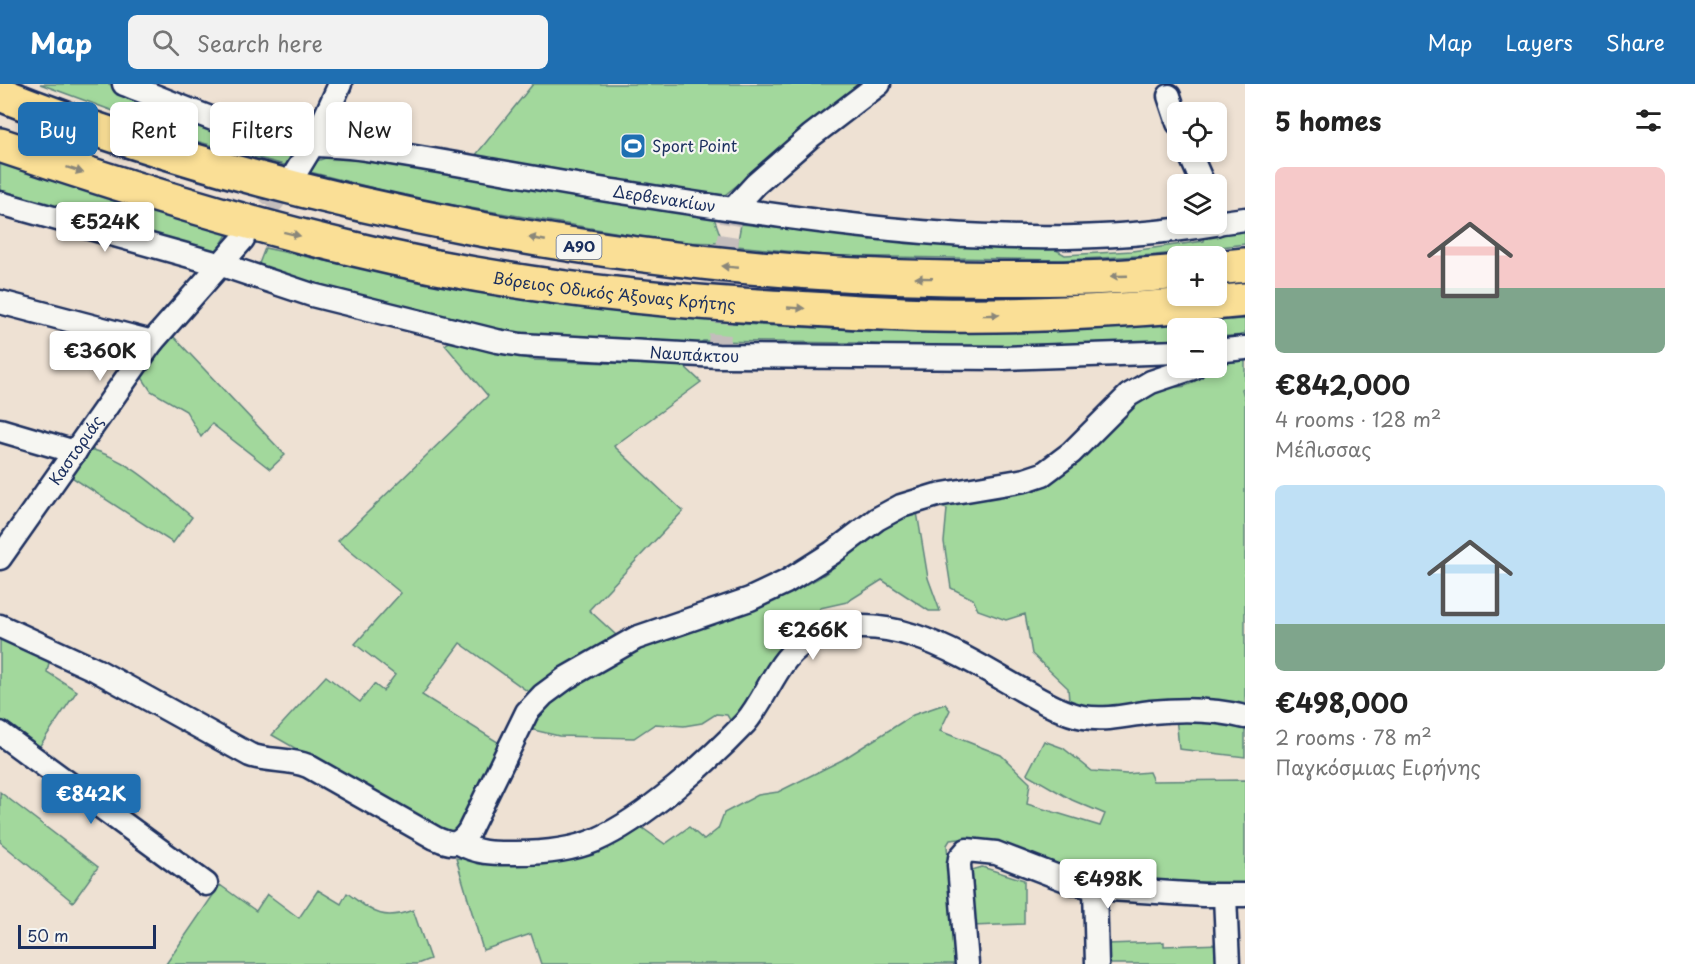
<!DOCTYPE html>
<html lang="en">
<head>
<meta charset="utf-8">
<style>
	body { margin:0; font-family:"Playpen Sans",sans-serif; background:#f2f2f2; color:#222; height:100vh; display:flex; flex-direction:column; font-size:22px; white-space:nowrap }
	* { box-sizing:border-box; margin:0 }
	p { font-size:20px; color:#767676 }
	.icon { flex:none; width:33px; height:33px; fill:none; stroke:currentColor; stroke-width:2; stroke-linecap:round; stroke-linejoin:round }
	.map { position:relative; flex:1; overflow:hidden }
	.panel { display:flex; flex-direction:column; background:#fff; width:450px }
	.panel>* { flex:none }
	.guide { position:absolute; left:18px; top:18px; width:570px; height:54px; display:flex; gap:12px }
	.tools { position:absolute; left:1167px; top:18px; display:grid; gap:12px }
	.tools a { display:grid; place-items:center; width:60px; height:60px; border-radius:9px; background:#fff; box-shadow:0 3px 9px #0003; font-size:30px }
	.scale { position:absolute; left:18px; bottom:15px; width:138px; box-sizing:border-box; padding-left:6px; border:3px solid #1b2f5e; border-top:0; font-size:16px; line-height:21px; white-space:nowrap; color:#1b2f5e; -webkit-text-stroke:4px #f6f6f2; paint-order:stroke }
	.price { position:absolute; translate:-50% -51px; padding:0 14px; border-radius:6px; background:#fff; color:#222; font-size:20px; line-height:39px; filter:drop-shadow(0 2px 3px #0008) }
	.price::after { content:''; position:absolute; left:50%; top:36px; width:18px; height:14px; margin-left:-9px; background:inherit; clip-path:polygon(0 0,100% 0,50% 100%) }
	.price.current { background:#1f6fb2; color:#fff }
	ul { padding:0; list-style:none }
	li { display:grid; align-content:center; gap:12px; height:318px; padding:0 30px }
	li span { display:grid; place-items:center; height:186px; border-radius:9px; color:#555 }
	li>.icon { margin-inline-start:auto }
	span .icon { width:108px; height:108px; fill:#fffc; stroke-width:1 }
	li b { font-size:26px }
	h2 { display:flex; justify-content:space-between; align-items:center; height:72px; padding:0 30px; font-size:26px }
	.tag { padding:0 21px; border-radius:9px; background:#fff; box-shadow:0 3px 9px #0003; font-size:21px; line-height:54px }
	.tag.current { background:#1f6fb2; color:#fff }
	header { display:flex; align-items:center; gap:36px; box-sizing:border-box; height:84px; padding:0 30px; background:#1f6fb2; color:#fff }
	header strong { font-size:28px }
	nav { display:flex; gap:33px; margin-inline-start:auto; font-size:21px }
	.search { width:420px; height:54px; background:#f2f2f2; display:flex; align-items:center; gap:15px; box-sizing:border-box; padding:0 21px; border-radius:9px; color:#767676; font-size:22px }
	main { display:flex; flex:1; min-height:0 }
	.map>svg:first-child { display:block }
	.green { fill:#a2d89c; stroke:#5e847d; stroke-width:1.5 }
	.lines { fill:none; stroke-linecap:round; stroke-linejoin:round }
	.street-tunnel { stroke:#c4bdbc; stroke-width:22; stroke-dasharray:22 11; stroke-linecap:butt }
	.street-casing { stroke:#1b2f5e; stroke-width:27 }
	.highway-casing { stroke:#1b2f5e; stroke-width:38 }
	.street { stroke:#f6f6f2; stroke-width:22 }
	.highway { stroke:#fadf96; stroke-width:33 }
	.oneway { fill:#8a877a }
	.labels { text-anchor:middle; stroke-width:4.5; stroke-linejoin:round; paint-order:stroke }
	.shield { fill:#f6f6f2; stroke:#5d6b8a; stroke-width:1.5 }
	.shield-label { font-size:15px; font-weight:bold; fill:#1b2f5e }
	.poi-label { font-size:16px; fill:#1b2f5e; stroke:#f6f6f2; text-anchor:start }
	.street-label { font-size:16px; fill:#1b2f5e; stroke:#f6f6f2 }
</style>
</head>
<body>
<header>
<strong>Map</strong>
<div class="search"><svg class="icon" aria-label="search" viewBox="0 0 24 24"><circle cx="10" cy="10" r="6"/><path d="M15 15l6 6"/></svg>Search here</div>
<nav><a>Map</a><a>Layers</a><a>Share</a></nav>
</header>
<main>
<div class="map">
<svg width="1245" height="880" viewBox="0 0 1245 880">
	<rect width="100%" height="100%" fill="#eee1d3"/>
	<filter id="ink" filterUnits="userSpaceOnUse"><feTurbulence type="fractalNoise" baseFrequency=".0167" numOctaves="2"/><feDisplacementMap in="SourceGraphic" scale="12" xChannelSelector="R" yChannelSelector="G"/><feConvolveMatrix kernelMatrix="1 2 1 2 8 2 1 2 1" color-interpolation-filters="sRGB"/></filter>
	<g filter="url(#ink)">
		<!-- green -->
		<path class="green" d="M40,0H109L297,71L292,83L192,56Z
			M533,0H864L721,114L471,77Z
			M342,68L587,114L714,134L723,159L674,158L417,115L310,88L317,77Z
			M0,76L228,149L214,172L0,109Z
			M741,140L850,152L1047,161L1065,171L1132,167L1204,157L1205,150L1245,145V160L1156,171L1062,176L833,172L737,162Z
			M265,164L444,202L668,233L758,241L875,247H985L1245,235V251L1217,253L1216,244H1178L1177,257L965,266L857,259L703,257L696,262L537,255L457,241L257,185Z
			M173,252L285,371L270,385L212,340L201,353L186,327L151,307L141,292Z
			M451,257L533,276L684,282L701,298L614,362L683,427L589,526L617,552L530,609L460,559L422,611L501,660L462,744L454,749L431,742L272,651L326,592L360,618L374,600L383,607L395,591L355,560L401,509L338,457L488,312L445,261Z
			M1245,275V303L1242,305L1245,316V673L1179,665L1175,621C1136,625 1104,638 1069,617L1068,604L1032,570L1025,530L1006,536L978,526L973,515L951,504L944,458L947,425L933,421L917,428L928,494L940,527H929L882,496L847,518L820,524V541L788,561L766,582L756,605L733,641L727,631L716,630L702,639L684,642L655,640L634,654L559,652L525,644C540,610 596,577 630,563C651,554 674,552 696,545C736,532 776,518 813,497C846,480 865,446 897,429C940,407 990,413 1033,399C1069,388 1090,354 1115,330C1130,316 1147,307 1165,300C1185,309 1197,296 1211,284H1216L1220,277Z
			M86,364C127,373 161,407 192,433L173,459L67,390Z
			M0,549L50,574L47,588L77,607L37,666L0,641Z
			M945,620L950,626L940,647L1001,671L1030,699L1027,720L1100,742L1105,730L1072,716L1027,690L1044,657L1063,664L1092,687L1126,690L1149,688L1153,697L1245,696V800L1090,793L997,759L970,754L950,756L947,761L955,880H541L531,850L483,866L456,774L483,777L641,743L665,760L689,743L704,756L718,745L724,729L758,711L778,708L842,676L913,631Z
			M0,708L98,783L73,818L0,758Z
			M982,783L1024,796V840L972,842V786Z
			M220,801L256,827L267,810L299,834L318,806L341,820L347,809C372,827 381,838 413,826L430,875L417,880H166Z
			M1164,858V862L1220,860V880H1108L1107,860Z"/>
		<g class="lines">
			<!-- street-tunnel -->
			<path class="street-tunnel" d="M248,149L293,93
				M718,272L728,155L733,125"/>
			<!-- street casing -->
			<g class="street-casing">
				<g id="street">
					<path id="s1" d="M124,0C174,19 224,42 276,55C304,63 335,60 365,65C445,77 526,93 607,106C808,136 1013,174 1216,140"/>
					<path d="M1169,12L1178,39"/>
					<path d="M1189,68L1203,100"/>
					<path d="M296,88L313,60L340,0"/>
					<path id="s2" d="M0,119L222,181L312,211L497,257L521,261L718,272L1004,274L1178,268"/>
					<path d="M733,125L756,100L811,52L879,0"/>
					<path d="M1216,139L1245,135"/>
					<path d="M0,218L152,258"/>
					<path d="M1216,267L1245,264"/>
					<path d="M0,346L75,368"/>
					<path id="s3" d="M0,474L152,258L243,155"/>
					<path d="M0,542L96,586L250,671C269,678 289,674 308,682L435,754C451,761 458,763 469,747L527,628L543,611L566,594L636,554L750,515L786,498L832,469L877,435L901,422L937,411L1025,396L1043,390L1071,369L1129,311L1151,298L1193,284"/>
					<path d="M0,649L206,800"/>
					<path d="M459,759C479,770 494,769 516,769C542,769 572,766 596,756C644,735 709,677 745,639C770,610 777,569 815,553C886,521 962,572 1022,606C1041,616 1061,629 1083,633C1107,637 1128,631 1151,628C1182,625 1214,625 1245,633"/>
					<path d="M1095,804L1097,880"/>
					<path d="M1225,812L1228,880"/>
					<path d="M967,880L959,781L960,774L967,766L996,769L1071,798L1095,804L1203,811H1245"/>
				</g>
			</g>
			<!-- highway casing -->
			<g class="highway-casing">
				<g id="highway">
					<path d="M0,10C154,71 313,113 475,144C632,173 789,192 948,194C1024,195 1102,196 1178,188"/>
					<path id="s4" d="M0,61C117,100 234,137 354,165C498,200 646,217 794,224C841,227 887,230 934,231C1038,233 1142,226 1245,216"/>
					<path d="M1216,184L1245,181"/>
				</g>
			</g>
			<!-- street -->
			<use href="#street" class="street"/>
			<!-- highway -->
			<use href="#highway" class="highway"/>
		</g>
		<!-- one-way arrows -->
		<defs><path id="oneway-solid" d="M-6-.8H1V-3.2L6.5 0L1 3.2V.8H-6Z" transform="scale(1.5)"/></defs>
		<g class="oneway">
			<use href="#oneway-solid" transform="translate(75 86) rotate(18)"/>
			<use href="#oneway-solid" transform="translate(292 150) rotate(14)"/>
			<use href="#oneway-solid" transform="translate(537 155) rotate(-169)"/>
			<use href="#oneway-solid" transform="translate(730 183) rotate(-175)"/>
			<use href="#oneway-solid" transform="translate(1119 192) rotate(178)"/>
			<use href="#oneway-solid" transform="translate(924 194) rotate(-179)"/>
			<use href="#oneway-solid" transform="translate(796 224) rotate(3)"/>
			<use href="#oneway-solid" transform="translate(991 231) rotate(-1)"/>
		</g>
	</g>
	<!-- icons -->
	<defs>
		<g id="stadium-square" transform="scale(1.35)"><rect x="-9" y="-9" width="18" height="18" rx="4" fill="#1f6fb2" stroke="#f6f6f2"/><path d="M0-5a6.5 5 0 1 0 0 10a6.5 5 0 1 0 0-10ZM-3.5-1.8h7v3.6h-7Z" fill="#fff"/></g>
	</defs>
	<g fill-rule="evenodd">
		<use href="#stadium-square" x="633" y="62"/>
	</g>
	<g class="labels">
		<!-- shield labels -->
		<rect class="shield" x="556.5" y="151" width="45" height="24" rx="4.5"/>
		<g class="shield-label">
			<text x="579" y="168">Α90</text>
		</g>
		<!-- poi labels -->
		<g class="poi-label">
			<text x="652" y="68">Sport Point</text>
		</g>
		<!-- street labels -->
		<g class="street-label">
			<text dy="6" stroke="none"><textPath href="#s1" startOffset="555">Δερβενακίων</textPath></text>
			<text dy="6" stroke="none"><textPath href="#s4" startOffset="633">Βόρειος Οδικός Άξονας Κρήτης</textPath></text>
			<text dy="6" stroke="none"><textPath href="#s2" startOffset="714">Ναυπάκτου</textPath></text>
			<text dy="6" stroke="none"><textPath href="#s3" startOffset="132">Καστοριάς</textPath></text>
		</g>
	</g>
</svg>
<div class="tools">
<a><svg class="icon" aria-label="locate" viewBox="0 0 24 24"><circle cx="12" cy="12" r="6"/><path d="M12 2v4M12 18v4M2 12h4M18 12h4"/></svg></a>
<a><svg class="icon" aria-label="layers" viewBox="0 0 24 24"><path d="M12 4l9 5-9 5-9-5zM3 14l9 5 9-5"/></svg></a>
<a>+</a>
<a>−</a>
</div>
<div class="scale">50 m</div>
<b class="price" style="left:105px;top:169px">€524K</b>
<b class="price" style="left:100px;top:298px">€360K</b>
<b class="price" style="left:813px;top:577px">€266K</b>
<b class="price current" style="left:91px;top:741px">€842K</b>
<b class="price" style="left:1108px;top:826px">€498K</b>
<div class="guide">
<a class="tag current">Buy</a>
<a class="tag">Rent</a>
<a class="tag">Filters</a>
<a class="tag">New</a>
</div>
</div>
<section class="panel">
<h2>5 homes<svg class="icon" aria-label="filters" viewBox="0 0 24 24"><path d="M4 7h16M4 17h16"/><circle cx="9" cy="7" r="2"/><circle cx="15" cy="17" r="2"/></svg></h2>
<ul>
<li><span style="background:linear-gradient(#f6c9c9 65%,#7fa58c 0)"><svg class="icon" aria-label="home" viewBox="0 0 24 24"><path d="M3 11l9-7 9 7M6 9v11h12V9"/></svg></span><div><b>€842,000</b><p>4 rooms · 128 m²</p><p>Μέλισσας</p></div></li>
<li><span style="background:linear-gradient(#bfe0f5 75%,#7fa58c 0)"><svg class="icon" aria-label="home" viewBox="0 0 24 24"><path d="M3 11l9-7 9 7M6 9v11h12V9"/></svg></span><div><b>€498,000</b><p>2 rooms · 78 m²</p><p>Παγκόσμιας Ειρήνης</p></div></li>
</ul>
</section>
</main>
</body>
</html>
